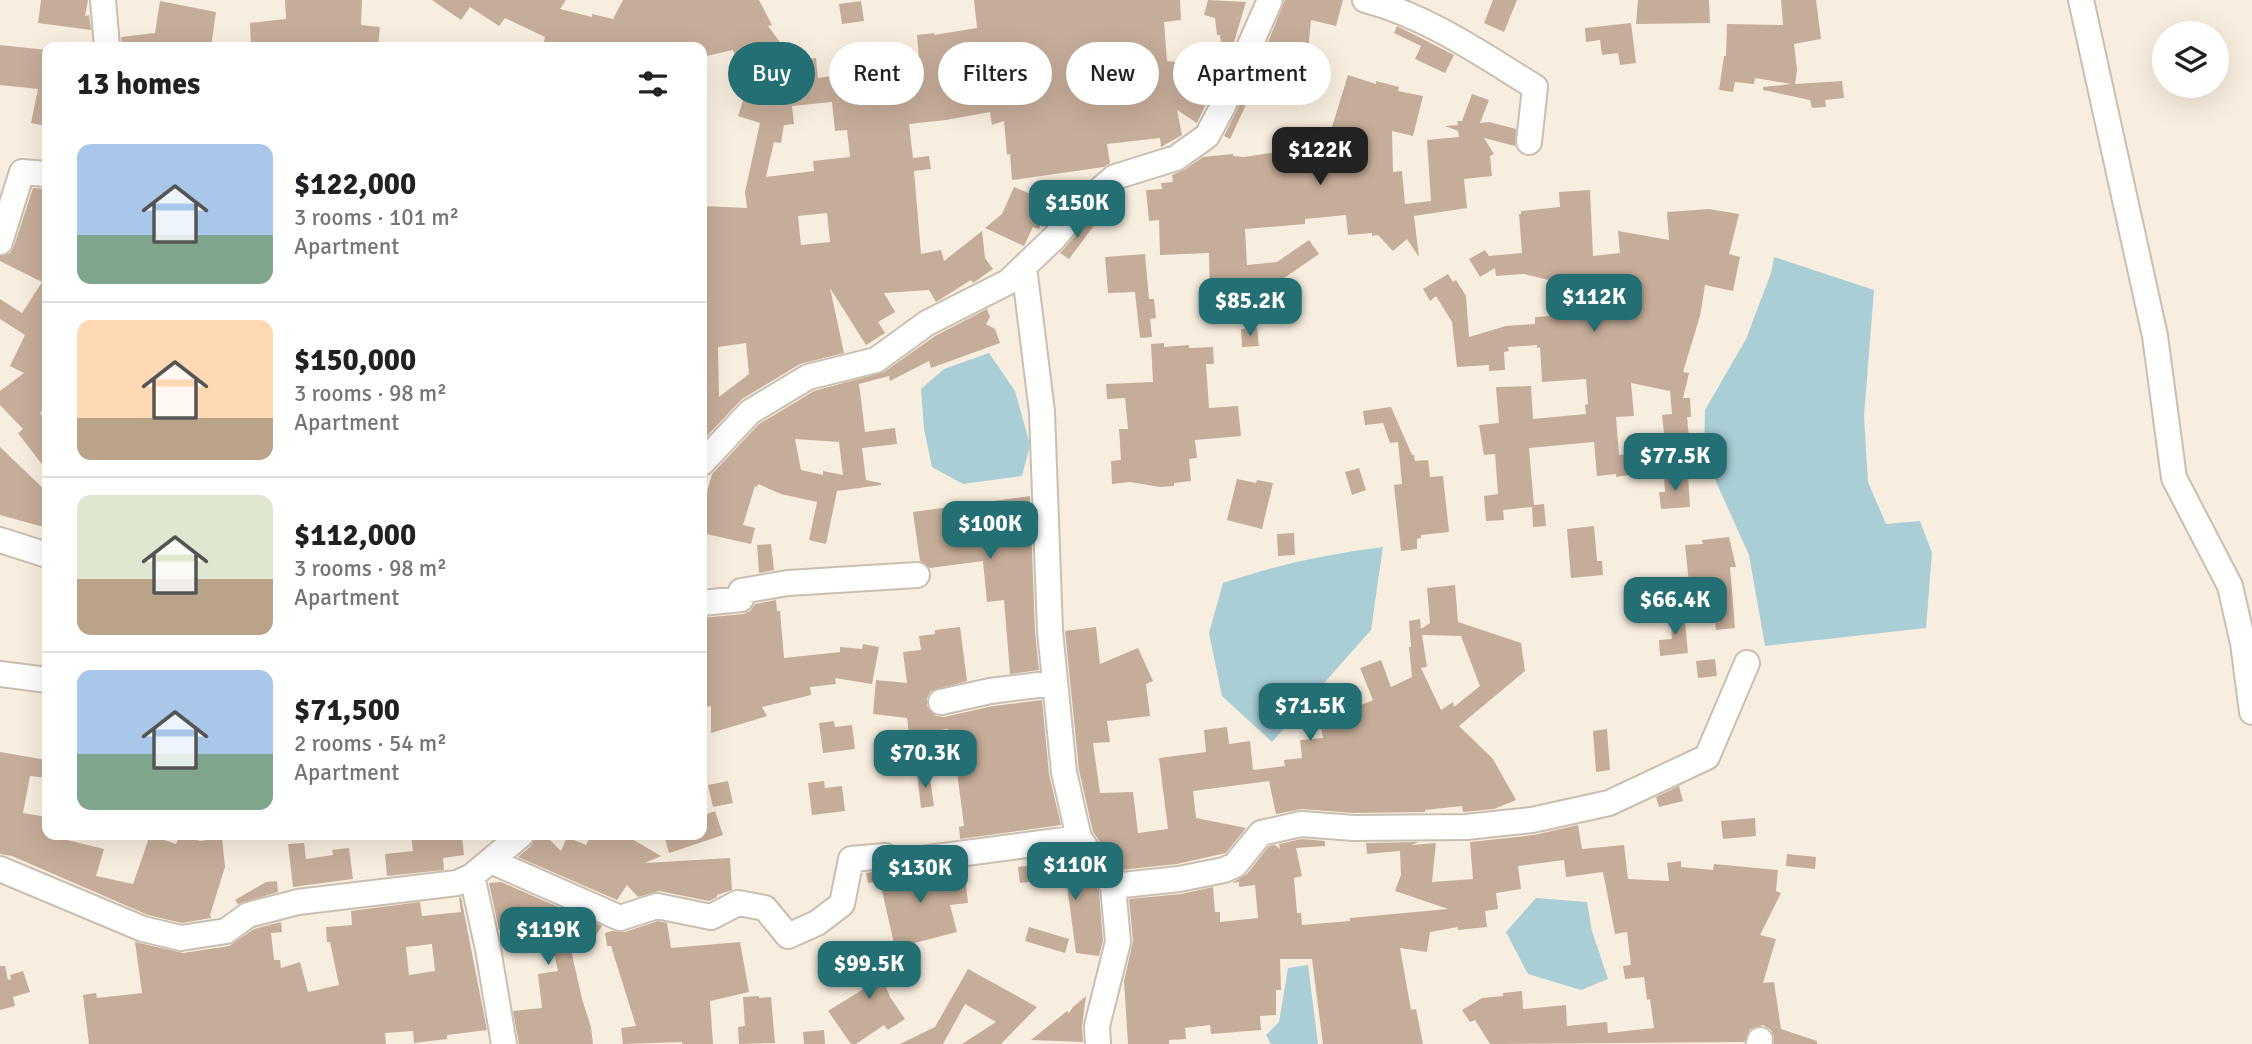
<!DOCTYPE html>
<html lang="en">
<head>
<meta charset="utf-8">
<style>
	body { margin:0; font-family:Signika,sans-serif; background:#f2f2f2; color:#202124; height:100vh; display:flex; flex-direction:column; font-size:26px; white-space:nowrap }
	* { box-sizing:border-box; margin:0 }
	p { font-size:23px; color:#757577 }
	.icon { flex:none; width:38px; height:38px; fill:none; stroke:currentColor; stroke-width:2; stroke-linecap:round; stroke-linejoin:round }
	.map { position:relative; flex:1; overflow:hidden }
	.sheet { position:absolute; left:42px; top:42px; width:665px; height:798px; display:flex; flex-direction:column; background:#fff; border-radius:14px; box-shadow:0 7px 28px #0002 }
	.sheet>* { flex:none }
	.hud { position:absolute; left:728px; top:42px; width:665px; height:63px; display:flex; gap:14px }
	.controls { position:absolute; left:2152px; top:21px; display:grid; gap:14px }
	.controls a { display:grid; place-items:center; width:77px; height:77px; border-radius:50%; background:#fff; box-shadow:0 7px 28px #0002; font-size:35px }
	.price { position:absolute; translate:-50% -60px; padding:0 16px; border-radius:14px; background:#246f74; color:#fff; font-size:23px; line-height:46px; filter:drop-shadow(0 2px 4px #0008) }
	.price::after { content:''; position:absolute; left:50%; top:42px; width:21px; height:16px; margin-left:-10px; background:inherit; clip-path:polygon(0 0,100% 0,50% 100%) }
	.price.current { background:#222; color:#fff }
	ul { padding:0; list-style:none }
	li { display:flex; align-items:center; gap:21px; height:175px; padding:0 35px }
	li+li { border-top:2px solid #e0e0e0 }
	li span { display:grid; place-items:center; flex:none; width:196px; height:140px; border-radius:14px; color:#555 }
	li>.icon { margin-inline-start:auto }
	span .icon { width:84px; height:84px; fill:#fffc; stroke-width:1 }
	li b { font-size:30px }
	h2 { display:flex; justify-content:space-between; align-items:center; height:84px; padding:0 35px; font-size:30px }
	.tag { padding:0 24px; border-radius:32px; background:#fff; box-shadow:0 7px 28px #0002; font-size:24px; line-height:63px }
	.tag.current { background:#246f74; color:#fff }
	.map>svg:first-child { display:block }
	.water { fill:#aaced6 }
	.building { fill:#c6ad99; fill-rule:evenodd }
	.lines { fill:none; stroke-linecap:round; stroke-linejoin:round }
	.minor-casing { stroke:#c9bfb1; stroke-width:28 }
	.minor { stroke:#fff; stroke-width:24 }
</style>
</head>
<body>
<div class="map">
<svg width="2252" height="1044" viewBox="0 0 2252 1044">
	<rect width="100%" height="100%" fill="#f8eedf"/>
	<!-- water -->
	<path class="water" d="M1774,257L1874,290L1864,416L1868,482L1886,524L1920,521L1932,553L1926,628L1765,646L1749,555L1704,455L1705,410L1746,339L1771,273Z
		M989,353L1015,391L1030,445L1022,476L963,484L932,467L924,429L921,389L944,369Z
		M1383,547L1371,630L1272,742L1222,696L1209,633L1223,583C1276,565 1328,554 1383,547Z
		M1536,898L1587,902L1592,931L1608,979L1581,990L1528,974L1506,932Z
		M1308,965L1318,1044H1271L1266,1035L1279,1022L1288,968Z"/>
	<!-- building -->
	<path class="building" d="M41,0H88L85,16L89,15L91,30L38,23Z
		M285,0H362L361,25L380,27L378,47H251L250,23L286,19Z
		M432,0H566L560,9L592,17V14L613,19L623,0H759L772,25L768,26L794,61L816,58L818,78L872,70V74L919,59L917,35L935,33L934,35L977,28L974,0H1180L1181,20L1164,22L1167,61L1223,67L1197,123L1177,110L1182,135L1161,147L1160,138L1107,144L1110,163L1104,167L1012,180L1010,154L1007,155L1004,121L992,125L990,112L946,120L909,124L913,158L929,156L931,169L914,171L921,254L941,250L944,261L982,231L985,258L993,269L973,283L971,280L936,302L929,290L884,293L895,312L878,322L885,333L866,345L830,288L844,353L800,364L742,399L706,437L702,438V206L747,208L745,192L760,123L738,116L755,62L737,67L733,50L702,57V47H543L545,37L505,18L499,26L470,7L461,20ZM832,102L835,131L847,130L850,157L813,161L814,171L766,177L774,142L781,143L784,125L794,124L792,106ZM827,213L830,242L801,245L798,216ZM746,343L749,374L719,397L718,347Z
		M1208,0L1246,2L1231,52L1222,53L1220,35H1217L1215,18L1204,15Z
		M1285,0H1343L1336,26L1311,20L1307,61L1324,66L1320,82L1310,79L1304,101L1281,94L1292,50L1266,47Z
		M1493,0H1517L1504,32L1484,23Z
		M1638,0H1709L1710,23L1636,24Z
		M1781,0H1816L1821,39L1794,44L1797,70L1795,84L1842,81L1844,98L1825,100L1826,107L1812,108L1810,100L1763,90V87L1791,84L1755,78L1754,84L1735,82L1733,92L1719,90L1724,56H1726L1727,24L1783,25Z
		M160,1L216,12L211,47H122L121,37L155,33Z
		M861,1L864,21L842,24L839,4Z
		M1631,23L1636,63L1620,65L1618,53L1602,55L1600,40L1586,42L1585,28Z
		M1397,26L1454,55L1445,73L1415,59L1421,46L1394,33Z
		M0,45L47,50V126L31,123L38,89L0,85Z
		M1348,75L1376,84V81L1399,87L1398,91L1423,96L1413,136L1392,131L1393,172L1402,171L1405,204L1431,201L1427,140L1459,137L1458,131L1445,126L1458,125L1457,121H1462L1472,94L1489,100L1480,123L1489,122L1516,129L1515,146L1484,138L1494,154L1490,156L1492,176L1464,179L1467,208L1414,216L1419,257L1407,239L1393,251L1378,235L1372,236V233L1348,235L1346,215L1305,219V224L1245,229L1247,265L1277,262L1309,240L1319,254L1271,287L1210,293L1209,253L1160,255L1159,220L1149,221L1146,190L1162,189L1161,183L1173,182L1172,175L1184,170L1203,157L1233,154V156L1244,157L1298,149L1299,160L1348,155L1354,133L1332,127Z
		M1246,92L1251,94L1230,139L1224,136Z
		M1014,187L1050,202L1039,229L1033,227L1024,246L985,228L1002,214Z
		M33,188L47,189V407L40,413L47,421V471L18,433L23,429L0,405V391L24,373L10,366L25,335L0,319V299L22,313L42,282L0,261V256L10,253L14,246Z
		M1590,190L1593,256L1620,253L1618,231L1669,240L1667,212L1709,209L1739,214L1729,254L1740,257L1733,291L1705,285L1700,316L1683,372L1689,373L1683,398H1690L1691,417H1687L1689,437H1677L1678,442L1665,443L1662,415L1672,414L1670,391L1631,383L1634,416L1616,417L1619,455L1638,453L1640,473L1616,477V474L1597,476L1594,442L1529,448L1534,505L1544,504L1546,526L1533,527L1532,507L1503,510L1504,520L1486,521L1484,496L1498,494L1495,454L1484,455L1479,425L1499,423L1496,387L1531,386L1533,419L1586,414L1585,405L1588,404L1586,379L1542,382L1540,347L1537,348V345L1508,347L1509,351L1504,352L1505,370L1489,371V365L1457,367L1452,322L1436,296L1430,301L1423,289L1448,274L1453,282L1456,280L1466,296L1469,337L1506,326L1535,324V317L1566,315V312L1586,311L1587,320L1627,315L1625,290L1578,293L1577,282L1561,283L1524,274L1496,276L1495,268L1480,277L1469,259L1485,250L1489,256L1522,253L1519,214H1521V211L1560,207L1559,192Z
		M1089,220L1095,224L1069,259L1060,253Z
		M1145,254L1149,299H1154L1156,318L1150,319L1152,337L1140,338L1135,292L1108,293L1105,257Z
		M987,309L990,317L986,324L995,329L1000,343L931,368L929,361L890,381L889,376L859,384L865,432L895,428L897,444L862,448L866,480L881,483V485L837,491L826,544L809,540L817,502L781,494L758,484L757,487L755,486L743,525L755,528L751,544L702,533L706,513L702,512V509L712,474L759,424L814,391L884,372L935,336ZM795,439L839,442L843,475L823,471V475L801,470Z
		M1257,328L1259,346L1242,347L1241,329Z
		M1164,343V347L1189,345V348L1213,347L1214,364H1206L1209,408L1238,406L1241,436L1195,440L1197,458L1189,459L1191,481L1174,483V486L1160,487L1130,482L1112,484L1111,461L1121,460L1119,429H1128L1125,398L1107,399L1106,384L1153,382L1151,344Z
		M1391,407L1412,455H1414L1415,461L1428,460L1430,477L1443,476L1449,532L1421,535V538L1417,539V549L1401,551L1394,485L1402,484L1398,442L1390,443L1383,423L1365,425L1363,411Z
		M0,447L47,492V511L44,527L0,515Z
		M1359,468L1366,490L1352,495L1345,472Z
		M1688,475L1690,507L1661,509L1659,492H1665L1664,477Z
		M1237,479L1256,483L1257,480L1273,483L1262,529L1227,520Z
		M1030,496L1035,632L1039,670L1010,674L1004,600L987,602L983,561L930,568L920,561L913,512Z
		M1594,526L1597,561H1602L1603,575L1571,578L1567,529Z
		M1294,533L1295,555L1278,556L1277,534Z
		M1729,537L1736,567H1730L1735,628L1716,630L1713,598L1697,600L1696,582L1689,583L1685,545L1703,544L1702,540Z
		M771,544L774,570L759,573L757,545Z
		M1455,585L1458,622L1521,643L1525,671L1459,726L1493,759L1516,800L1494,809L1463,812L1462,806L1425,810V812L1354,813L1302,809L1276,814L1269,781L1193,791L1196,818L1246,828L1226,853L1177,864L1120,870L1093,832L1079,770L1065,631L1096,627L1100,664L1138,648L1153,681L1146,684L1150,716L1107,721L1110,742L1093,743L1100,793L1133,792L1138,833L1168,829L1159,758L1206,752L1204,730L1227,727L1229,744L1250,741L1253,770L1285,766L1284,760L1302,758L1300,740L1323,738L1321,727L1337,725L1336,716L1373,700L1360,668L1381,660L1391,687L1412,677L1409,647H1411L1409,621L1420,619L1421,629L1430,623L1427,588ZM1422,635L1461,636L1480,686L1454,707L1453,702L1441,710L1421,668L1427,667Z
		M776,600L777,611H780L784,658L840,652V647L862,649L863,644L879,647L872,684L835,678L836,684L810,687L811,695L762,707L767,716L711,733V706L702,707V618L743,614L750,611L755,604Z
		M1684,613L1688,653L1660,656L1659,640L1672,639L1670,614Z
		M960,627L967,681L931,691L927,698V706L936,716L944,717L993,706L1042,700L1049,774L1061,825L960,839L959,827L964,826L955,756L948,729L909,734L907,718L873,714L876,680L907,683L903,652L921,650L919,636L935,634V630Z
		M1715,659L1717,676L1698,678L1696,661Z
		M834,721L835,727L852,725L855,749L823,753L819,723Z
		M1607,729L1610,770L1596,772L1593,731Z
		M0,752L47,760V778L30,776L23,813L47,817V835L104,849L96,876L133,884L150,835L176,844L180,835L200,841L222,838L225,867L210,915L211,918L182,923L148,915L12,856L0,854Z
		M929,772L934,806L921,808L917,773Z
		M728,781L733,803L713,807L708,785Z
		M824,781L825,788L842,786L845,811L812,815L808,783Z
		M1679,786L1683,801L1659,807L1656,797Z
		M715,811L723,835L669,853L664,835H702V816Z
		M1755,818L1756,836L1723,839L1721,821Z
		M1578,825L1582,849L1624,845L1628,879L1669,881L1667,863L1681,861V867L1713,870L1714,864L1778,870L1776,891L1781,893L1760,935L1776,939L1763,983L1774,982L1781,1029L1817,1041V1044H1774V1037L1771,1030L1763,1025L1750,1029L1745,1042L1490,1044L1475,1020L1470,1022L1462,1010L1482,998L1503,996V993L1522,991L1523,1009L1566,1005L1567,1026L1607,1022L1608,1033L1654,1028L1650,999L1647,1000L1644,977L1625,979L1623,966L1631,965L1627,932L1615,934L1603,872L1566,877L1564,860L1518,866L1521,889L1496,893L1498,909L1485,911L1487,927L1458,930V927L1430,932L1427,952L1400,948L1411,1010L1416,1009L1423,1044H1323L1312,959H1280L1281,990H1276V1015L1260,1016L1261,1030L1211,1034L1210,1025L1185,1028L1186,1039L1169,1040V1044H1128L1124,981L1133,941L1129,899L1181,894L1213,887L1215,912H1220V922L1258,918L1255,885L1239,887V882L1232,883L1247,874L1269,846L1275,845L1280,849L1279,844L1302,839L1325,841V846L1296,848L1302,876L1294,878L1297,913H1301L1302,925L1350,921V918L1448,909L1395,891L1401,875L1400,851L1367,854L1366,843L1419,842L1411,845L1436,843L1432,882L1473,879L1470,842L1534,835Z
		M411,835H462L464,855L443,858L444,870L387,876L385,854L413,851Z
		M536,835H545L561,851L567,837L586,845L591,835H625L661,856L645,863L730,858L732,890L717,895V897L709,901L659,891L638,897L627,885L617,900L518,857L531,846Z
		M304,843L306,859L333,855L332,850L349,848L353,879L293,887L288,844Z
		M1787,854L1816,857L1815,869L1786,866Z
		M1077,861L1099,891L1103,941L1099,956L1076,953L1066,878L1020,883L1018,867Z
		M879,871L885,877L892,878L940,871L942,879L965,876L968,903L950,905L957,932L895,948L880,882L868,883L866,873Z
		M277,881L278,892L238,904L235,900L266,882Z
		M501,882L602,926L594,938L569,941L582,999L591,1027L593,1044H519L513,1011L542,1008L538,974L558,971L549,933L516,936L515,928L499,930L489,883Z
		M461,897L487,1030L447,1035V1039L414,1043L413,1031L385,1033L386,1044H89L83,995L96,993L97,998L142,993L135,942L183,953L229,946L254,929L281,922L282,932L271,933L274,960H280L281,968L300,962L308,992L339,985L330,942H327L326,927L352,925L351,911L420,902L422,916L461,912L459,898ZM432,944L435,971L409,975L406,947Z
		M658,921L667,923L671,948L740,942L749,992L710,1001L713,1044H682V1042L623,1044L621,1028L636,1026L611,946H607L605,933L612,931L625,932Z
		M1029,927L1069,939L1065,953L1025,941Z
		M887,946L897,971L882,977L890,997L905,1019L888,1030L884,1025L856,1044H851L828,1011L870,985L859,957Z
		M0,966H5L8,980L11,979L10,975L23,971L30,992L13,997L15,1006L0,1010Z
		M968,969L1037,1007L1001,1044H962L996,1022L965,1004L943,1044H900L935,1027Z
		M759,996V998L771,997L775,1043L739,1044L738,1027L745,1026L743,997Z
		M1086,996L1082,1026L1083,1042L1031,1040L1067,1011L1069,1013L1073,1007Z
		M824,1030L825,1044H804L803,1032Z"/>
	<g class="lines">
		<!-- minor casing -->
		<g class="minor-casing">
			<path id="minor" d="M103,0L107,47
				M1365,0C1427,16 1481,54 1535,87L1529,142
				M2081,0L2155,336L2174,478L2230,586L2243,643L2252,712
				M0,242L22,172L47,174
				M1024,267L1042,412L1050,631L1064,772L1079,838L1113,886L1118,942L1097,1026L1098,1044
				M702,463L750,412L808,377L876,360L927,323L1008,282L1055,237L1083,204L1115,177L1176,158L1207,136L1224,104L1270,0
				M0,540L47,555
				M702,603L741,599V591L788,583L917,575
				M0,674L47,680
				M941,702L990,691L1054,683
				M491,861L620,918L657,906L711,917L738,903L765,908L788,936L817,923L842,904L851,859L885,856L891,863L1079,838
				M0,869L143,929L181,938L226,931L248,915L298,902L457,883L472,876L521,835
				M472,876L488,949L504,1044
				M1113,886L1179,879L1224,870L1235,865L1261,833L1301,824L1354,828L1466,827L1532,820L1609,803L1707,757L1747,663
				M1759,1044L1760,1040"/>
		</g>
		<!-- minor -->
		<use href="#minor" class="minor"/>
	</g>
</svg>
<div class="controls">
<a><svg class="icon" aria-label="layers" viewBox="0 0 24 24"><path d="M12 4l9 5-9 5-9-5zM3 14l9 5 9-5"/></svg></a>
</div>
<b class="price current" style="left:1320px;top:187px">$122K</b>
<b class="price" style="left:1077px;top:240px">$150K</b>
<b class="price" style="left:1594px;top:334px">$112K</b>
<b class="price" style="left:1250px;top:338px">$85.2K</b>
<b class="price" style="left:1675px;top:493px">$77.5K</b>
<b class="price" style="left:990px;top:561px">$100K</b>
<b class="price" style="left:1675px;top:637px">$66.4K</b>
<b class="price" style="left:1310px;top:743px">$71.5K</b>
<b class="price" style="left:925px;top:790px">$70.3K</b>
<b class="price" style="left:1075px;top:902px">$110K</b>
<b class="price" style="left:920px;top:905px">$130K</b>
<b class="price" style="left:548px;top:967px">$119K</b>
<b class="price" style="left:869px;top:1001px">$99.5K</b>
<div class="hud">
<a class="tag current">Buy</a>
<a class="tag">Rent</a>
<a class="tag">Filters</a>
<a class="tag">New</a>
<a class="tag">Apartment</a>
</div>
<section class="sheet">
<h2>13 homes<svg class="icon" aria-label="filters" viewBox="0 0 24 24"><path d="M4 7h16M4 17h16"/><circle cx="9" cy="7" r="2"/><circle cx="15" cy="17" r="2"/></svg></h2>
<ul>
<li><span style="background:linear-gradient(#a9c7e8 65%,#7fa58c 0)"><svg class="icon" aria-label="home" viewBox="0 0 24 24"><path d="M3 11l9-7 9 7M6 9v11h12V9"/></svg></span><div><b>$122,000</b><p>3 rooms · 101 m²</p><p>Apartment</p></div></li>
<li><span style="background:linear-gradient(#ffd9b3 70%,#b9a48a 0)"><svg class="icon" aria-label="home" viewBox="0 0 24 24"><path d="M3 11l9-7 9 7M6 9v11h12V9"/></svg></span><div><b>$150,000</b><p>3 rooms · 98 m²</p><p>Apartment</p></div></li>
<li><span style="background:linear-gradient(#dfe7d0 60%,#b9a48a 0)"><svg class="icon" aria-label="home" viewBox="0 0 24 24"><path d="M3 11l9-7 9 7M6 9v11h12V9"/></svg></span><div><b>$112,000</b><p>3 rooms · 98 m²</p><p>Apartment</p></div></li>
<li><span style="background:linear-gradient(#a9c7e8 60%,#7fa58c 0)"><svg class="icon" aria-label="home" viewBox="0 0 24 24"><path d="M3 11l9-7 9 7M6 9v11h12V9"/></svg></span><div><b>$71,500</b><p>2 rooms · 54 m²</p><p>Apartment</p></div></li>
</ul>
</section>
</div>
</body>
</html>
